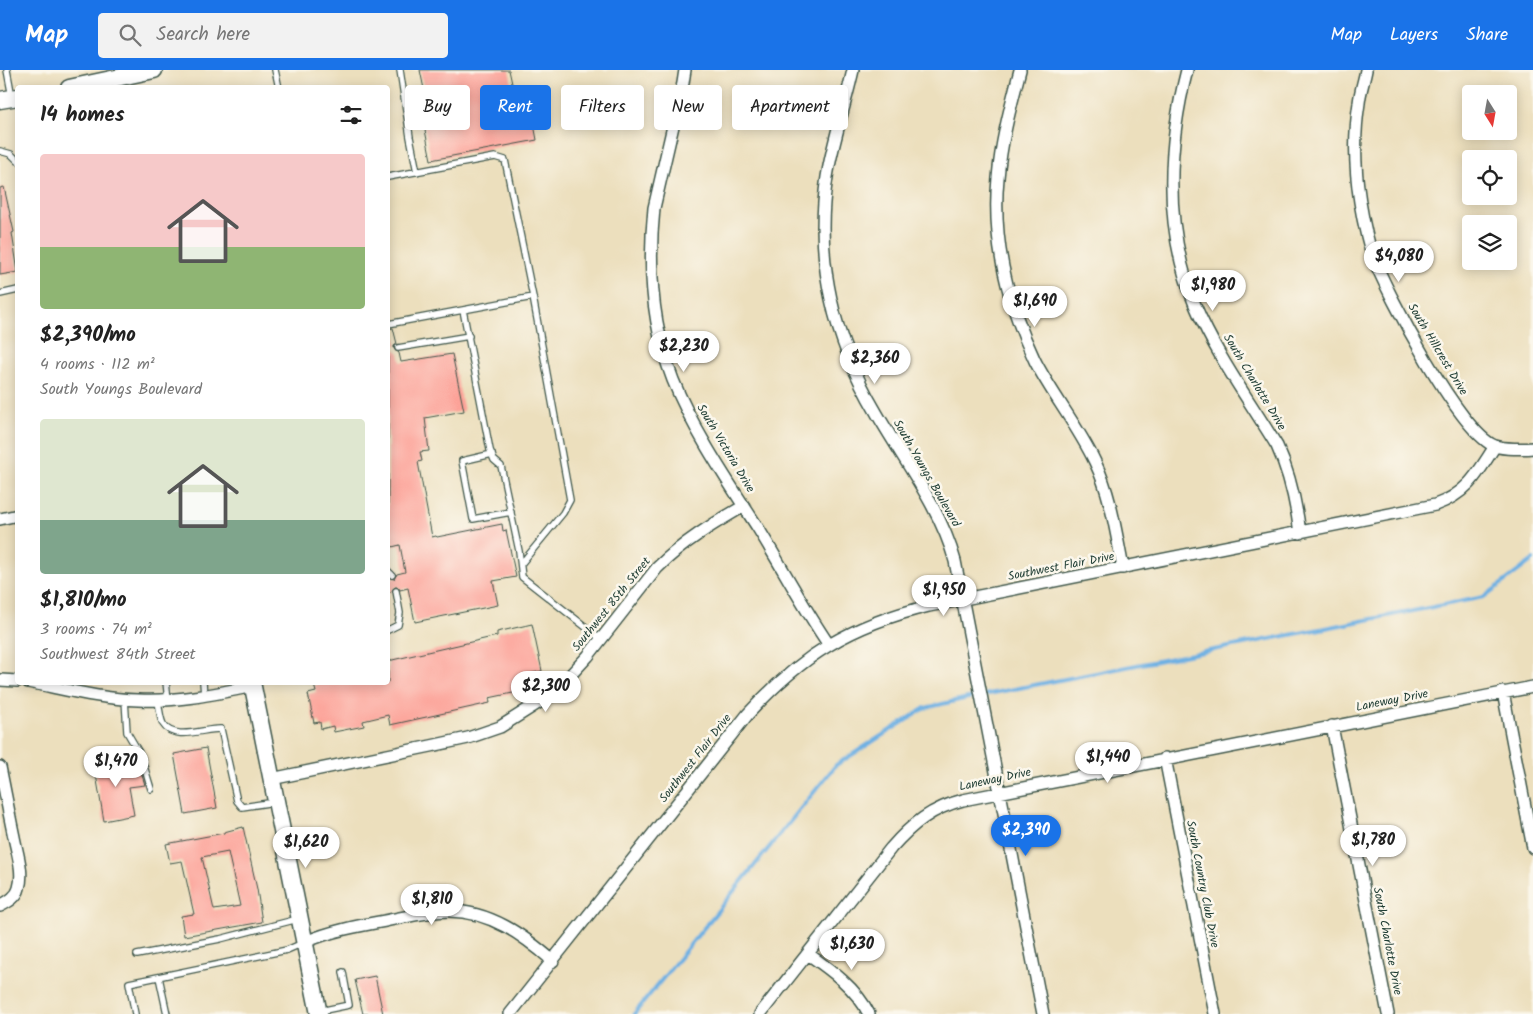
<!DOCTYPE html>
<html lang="en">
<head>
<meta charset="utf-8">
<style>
	body { margin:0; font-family:Kalam,sans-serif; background:#f2f2f2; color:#222; height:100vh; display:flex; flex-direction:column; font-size:19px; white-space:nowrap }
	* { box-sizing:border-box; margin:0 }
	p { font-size:16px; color:#767676 }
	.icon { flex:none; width:28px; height:28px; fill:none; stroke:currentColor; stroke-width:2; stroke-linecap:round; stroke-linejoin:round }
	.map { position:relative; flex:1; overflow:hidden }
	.side { position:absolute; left:15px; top:15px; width:375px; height:600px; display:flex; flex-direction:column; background:#fff; border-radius:5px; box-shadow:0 2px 12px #0003 }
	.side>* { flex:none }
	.hud { position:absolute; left:405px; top:15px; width:475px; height:45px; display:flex; gap:10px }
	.needle { width:32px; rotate:169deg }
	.fabs { position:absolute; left:1462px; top:15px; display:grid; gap:10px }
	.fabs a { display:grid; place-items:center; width:55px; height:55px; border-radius:5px; background:#fff; box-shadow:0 2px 12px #0003; font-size:25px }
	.price { position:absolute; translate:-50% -42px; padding:0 11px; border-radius:18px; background:#fff; color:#222; font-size:16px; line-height:32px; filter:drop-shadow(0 1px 2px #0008) }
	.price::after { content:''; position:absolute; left:50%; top:30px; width:15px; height:11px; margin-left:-8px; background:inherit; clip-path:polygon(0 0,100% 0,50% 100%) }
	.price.selected { background:#1a73e8; color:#fff }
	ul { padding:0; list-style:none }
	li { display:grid; align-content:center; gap:10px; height:265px; padding:0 25px }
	li span { display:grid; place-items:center; height:155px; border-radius:5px; color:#555 }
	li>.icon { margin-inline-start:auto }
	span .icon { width:90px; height:90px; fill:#fffc; stroke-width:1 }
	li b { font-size:21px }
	h2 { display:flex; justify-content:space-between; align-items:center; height:60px; padding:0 25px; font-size:21px }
	.pill { padding:0 18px; border-radius:5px; background:#fff; box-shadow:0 2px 12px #0003; font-size:18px; line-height:45px }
	.pill.selected { background:#1a73e8; color:#fff }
	header { display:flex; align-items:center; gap:30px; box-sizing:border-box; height:70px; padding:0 25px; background:#1a73e8; color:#fff }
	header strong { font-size:24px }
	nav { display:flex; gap:28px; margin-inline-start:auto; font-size:18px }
	.search { width:350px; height:45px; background:#f2f2f2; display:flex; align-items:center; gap:12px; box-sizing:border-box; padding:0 18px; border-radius:5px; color:#767676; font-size:19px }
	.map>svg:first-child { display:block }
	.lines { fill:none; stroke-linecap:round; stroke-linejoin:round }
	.stream { stroke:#6fb1e3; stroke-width:4 }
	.building { fill:#fca298; fill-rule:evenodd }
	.service-casing { stroke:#3e5549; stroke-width:8 }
	.minor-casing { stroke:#3e5549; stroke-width:14 }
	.secondary-casing { stroke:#3e5549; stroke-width:19 }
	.service { stroke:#fff; stroke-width:5.5 }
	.minor { stroke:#fff; stroke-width:11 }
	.secondary { stroke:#fff; stroke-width:16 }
	.labels { text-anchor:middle; stroke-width:5; stroke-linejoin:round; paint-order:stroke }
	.street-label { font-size:12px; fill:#1f3d34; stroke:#fbf7ec }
</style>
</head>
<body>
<header>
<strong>Map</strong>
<div class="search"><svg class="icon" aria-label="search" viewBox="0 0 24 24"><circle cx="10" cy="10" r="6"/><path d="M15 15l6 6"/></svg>Search here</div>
<nav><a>Map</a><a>Layers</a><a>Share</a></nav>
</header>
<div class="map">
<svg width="1533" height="944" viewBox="0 0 1533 944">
	<rect width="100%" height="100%" fill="#fbf7ec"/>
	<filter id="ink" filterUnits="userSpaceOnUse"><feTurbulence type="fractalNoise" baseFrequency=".02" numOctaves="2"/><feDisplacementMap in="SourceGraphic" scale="10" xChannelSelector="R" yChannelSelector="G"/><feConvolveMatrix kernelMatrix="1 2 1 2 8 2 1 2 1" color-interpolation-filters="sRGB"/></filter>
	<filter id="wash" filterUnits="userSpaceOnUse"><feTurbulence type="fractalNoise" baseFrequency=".0096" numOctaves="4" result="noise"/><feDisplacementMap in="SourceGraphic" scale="20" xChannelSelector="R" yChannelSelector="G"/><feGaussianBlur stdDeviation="1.12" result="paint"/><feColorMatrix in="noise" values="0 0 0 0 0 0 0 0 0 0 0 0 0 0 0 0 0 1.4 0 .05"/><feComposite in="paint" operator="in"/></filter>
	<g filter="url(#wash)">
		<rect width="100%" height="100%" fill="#ecdfbd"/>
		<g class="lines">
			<!-- stream -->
			<path class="stream" d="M634,944L836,695L925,638L968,628L1484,527L1533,490"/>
		</g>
		<g id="blocks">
			<!-- building -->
			<path class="building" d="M420,0H509L513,18L518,17L524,46L532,44L537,70L431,90L423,50L430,48Z
				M4,117L14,162L12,163L18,202L0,205V118Z
				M393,258L397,274L394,276V279L399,283L401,292L452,284L464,341L425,348L429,381L420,382L422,391L418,392L432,467L436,466L437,467L502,454L503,461L506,460L516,507L493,511L498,535L415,552L408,518L400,520L398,517H395L391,522H388V507L394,509L397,504L405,502L400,475L388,478V259Z
				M532,554L542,601L524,605L527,620L489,628L490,633L390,655L388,645L363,651L364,656L334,662L333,656L321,659L320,652L314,653L308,624L316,622L314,615L326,612H388V591L497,566V562Z
				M206,678L217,738L185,744L174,684Z
				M123,688L126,702L140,699L145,715L129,717L134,745L104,751L94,693Z
				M243,757L257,819L262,852L184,866L181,846L194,844L182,791L170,793L166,774L224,763V762ZM228,782L240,836L214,840L202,787Z
				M375,906L383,944H363L355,910Z"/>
		</g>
	</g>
	<g filter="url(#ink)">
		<use href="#blocks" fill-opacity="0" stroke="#3e5549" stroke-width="1"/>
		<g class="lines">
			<!-- service casing -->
			<g class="service-casing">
				<path id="service" d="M7,0L12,27
					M275,0L279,18
					M400,0L410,67L417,102
					M0,81L11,84L18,91
					M388,107L495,87L505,90L533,227L388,254
					M0,224L18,220
					M463,240L490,380L494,390L501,396L519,481L522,507L601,569
					M398,278L469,266
					M492,384L462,391L473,449L511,442
					M521,494L563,443L570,430L533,227
					M388,501L392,505
					M388,560L398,555L400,543L396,521
					M166,612L168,630
					M203,612L204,625
					M125,629L127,662L141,686L151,719
					M158,630C159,637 160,648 163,654C174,672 205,658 221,659L237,731L242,737L275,732
					M137,885L220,869L298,849
					M159,907L167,944
					M320,941L349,935L343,902
					M135,944L129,913L287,880L303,873"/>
			</g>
			<!-- minor casing -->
			<g class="minor-casing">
				<path id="minor" d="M685,0L683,13L654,138C648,196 652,256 673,310C693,360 729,413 758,458C782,497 803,537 829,575
					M853,0C845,36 833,71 827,107C814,189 834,271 876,342C904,391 940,437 955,491L1043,944
					M1020,0C1011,35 1001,71 998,108C992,171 1008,234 1035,291C1053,326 1078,356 1095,392C1111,425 1116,463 1123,498
					M1187,0C1167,78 1164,159 1195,235C1216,285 1249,330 1277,376C1290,404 1296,432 1300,463
					M1366,0C1364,11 1360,22 1359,33C1354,64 1355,100 1360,132C1363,150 1367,170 1373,187C1388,225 1460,363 1495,376C1504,379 1524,379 1533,378
					M0,449L18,445
					M0,610L18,611
					M28,612C64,619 101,629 138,630C177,632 215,624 253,616
					M1503,622L1533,778
					M1332,656L1388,944
					M1165,688L1215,944
					M0,697C5,721 9,744 14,767C17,783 24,802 19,818C17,827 8,832 0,836
					M271,709L431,676L468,668L500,657L538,633L564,612L588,586L657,498C683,472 713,454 744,436
					M305,872C331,861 357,856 385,851C406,847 428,841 449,841C490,841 523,865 553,891
					M808,884C831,900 856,918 869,944
					M510,944L748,644C802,585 850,555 929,536L1435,435C1467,424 1478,403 1495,376
					M760,944L891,778C912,754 932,738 963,730L1533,617"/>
			</g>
			<!-- secondary casing -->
			<g class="secondary-casing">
				<path id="secondary" d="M69,18L154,0
					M0,30L18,27
					M252,612L319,944"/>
			</g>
			<!-- service -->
			<use href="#service" class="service"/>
			<!-- minor -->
			<use href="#minor" class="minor"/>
			<!-- secondary -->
			<use href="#secondary" class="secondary"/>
		</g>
	</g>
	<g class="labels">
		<!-- street labels -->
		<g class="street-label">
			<text transform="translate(1438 279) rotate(59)" y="4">South Hillcrest Drive</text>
			<text transform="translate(1255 312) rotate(59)" y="4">South Charlotte Drive</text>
			<text transform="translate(726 378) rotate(59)" y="4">South Victoria Drive</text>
			<text transform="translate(927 403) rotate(60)" y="4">South Youngs Boulevard</text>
			<text transform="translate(1061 496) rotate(-11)" y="4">Southwest Flair Drive</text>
			<text transform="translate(611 534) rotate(-51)" y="4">Southwest 85th Street</text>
			<text transform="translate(1392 630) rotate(-11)" y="4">Laneway Drive</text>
			<text transform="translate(695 688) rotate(-52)" y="4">Southwest Flair Drive</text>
			<text transform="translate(995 709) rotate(-12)" y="4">Laneway Drive</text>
			<text transform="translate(1203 814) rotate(79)" y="4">South Country Club Drive</text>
			<text transform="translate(1388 871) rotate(79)" y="4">South Charlotte Drive</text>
		</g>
	</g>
</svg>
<div class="fabs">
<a><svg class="needle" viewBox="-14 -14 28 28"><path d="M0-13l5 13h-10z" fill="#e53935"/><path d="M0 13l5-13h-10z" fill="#767676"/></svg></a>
<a><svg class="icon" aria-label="locate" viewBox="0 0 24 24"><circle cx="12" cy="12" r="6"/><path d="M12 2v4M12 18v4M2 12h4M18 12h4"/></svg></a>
<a><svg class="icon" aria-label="layers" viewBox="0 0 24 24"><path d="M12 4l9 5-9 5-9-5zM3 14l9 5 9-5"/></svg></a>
</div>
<b class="price" style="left:1399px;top:213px">$4,080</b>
<b class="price" style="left:1213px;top:242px">$1,980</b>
<b class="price" style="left:1035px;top:258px">$1,690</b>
<b class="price" style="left:684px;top:303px">$2,230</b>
<b class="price" style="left:875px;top:315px">$2,360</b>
<b class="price" style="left:944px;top:547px">$1,950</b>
<b class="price" style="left:546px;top:643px">$2,300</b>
<b class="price" style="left:1108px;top:714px">$1,440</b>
<b class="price" style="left:116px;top:718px">$1,470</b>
<b class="price selected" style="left:1026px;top:787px">$2,390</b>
<b class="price" style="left:1373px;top:797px">$1,780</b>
<b class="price" style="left:306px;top:799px">$1,620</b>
<b class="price" style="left:432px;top:856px">$1,810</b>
<b class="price" style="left:852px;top:901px">$1,630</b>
<div class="hud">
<a class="pill">Buy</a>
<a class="pill selected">Rent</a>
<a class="pill">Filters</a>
<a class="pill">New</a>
<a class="pill">Apartment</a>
</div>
<section class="side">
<h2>14 homes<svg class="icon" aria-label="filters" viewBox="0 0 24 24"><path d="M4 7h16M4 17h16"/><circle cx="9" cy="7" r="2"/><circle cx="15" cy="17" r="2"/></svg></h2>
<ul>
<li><span style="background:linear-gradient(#f6c9c9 60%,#8fb573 0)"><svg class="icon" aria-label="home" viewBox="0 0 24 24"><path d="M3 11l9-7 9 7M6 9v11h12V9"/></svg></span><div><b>$2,390/mo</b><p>4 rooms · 112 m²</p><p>South Youngs Boulevard</p></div></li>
<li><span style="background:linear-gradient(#dfe7d0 65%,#7fa58c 0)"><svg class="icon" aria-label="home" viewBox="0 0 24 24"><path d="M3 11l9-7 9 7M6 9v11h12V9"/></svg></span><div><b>$1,810/mo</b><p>3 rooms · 74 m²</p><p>Southwest 84th Street</p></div></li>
</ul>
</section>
</div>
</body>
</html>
